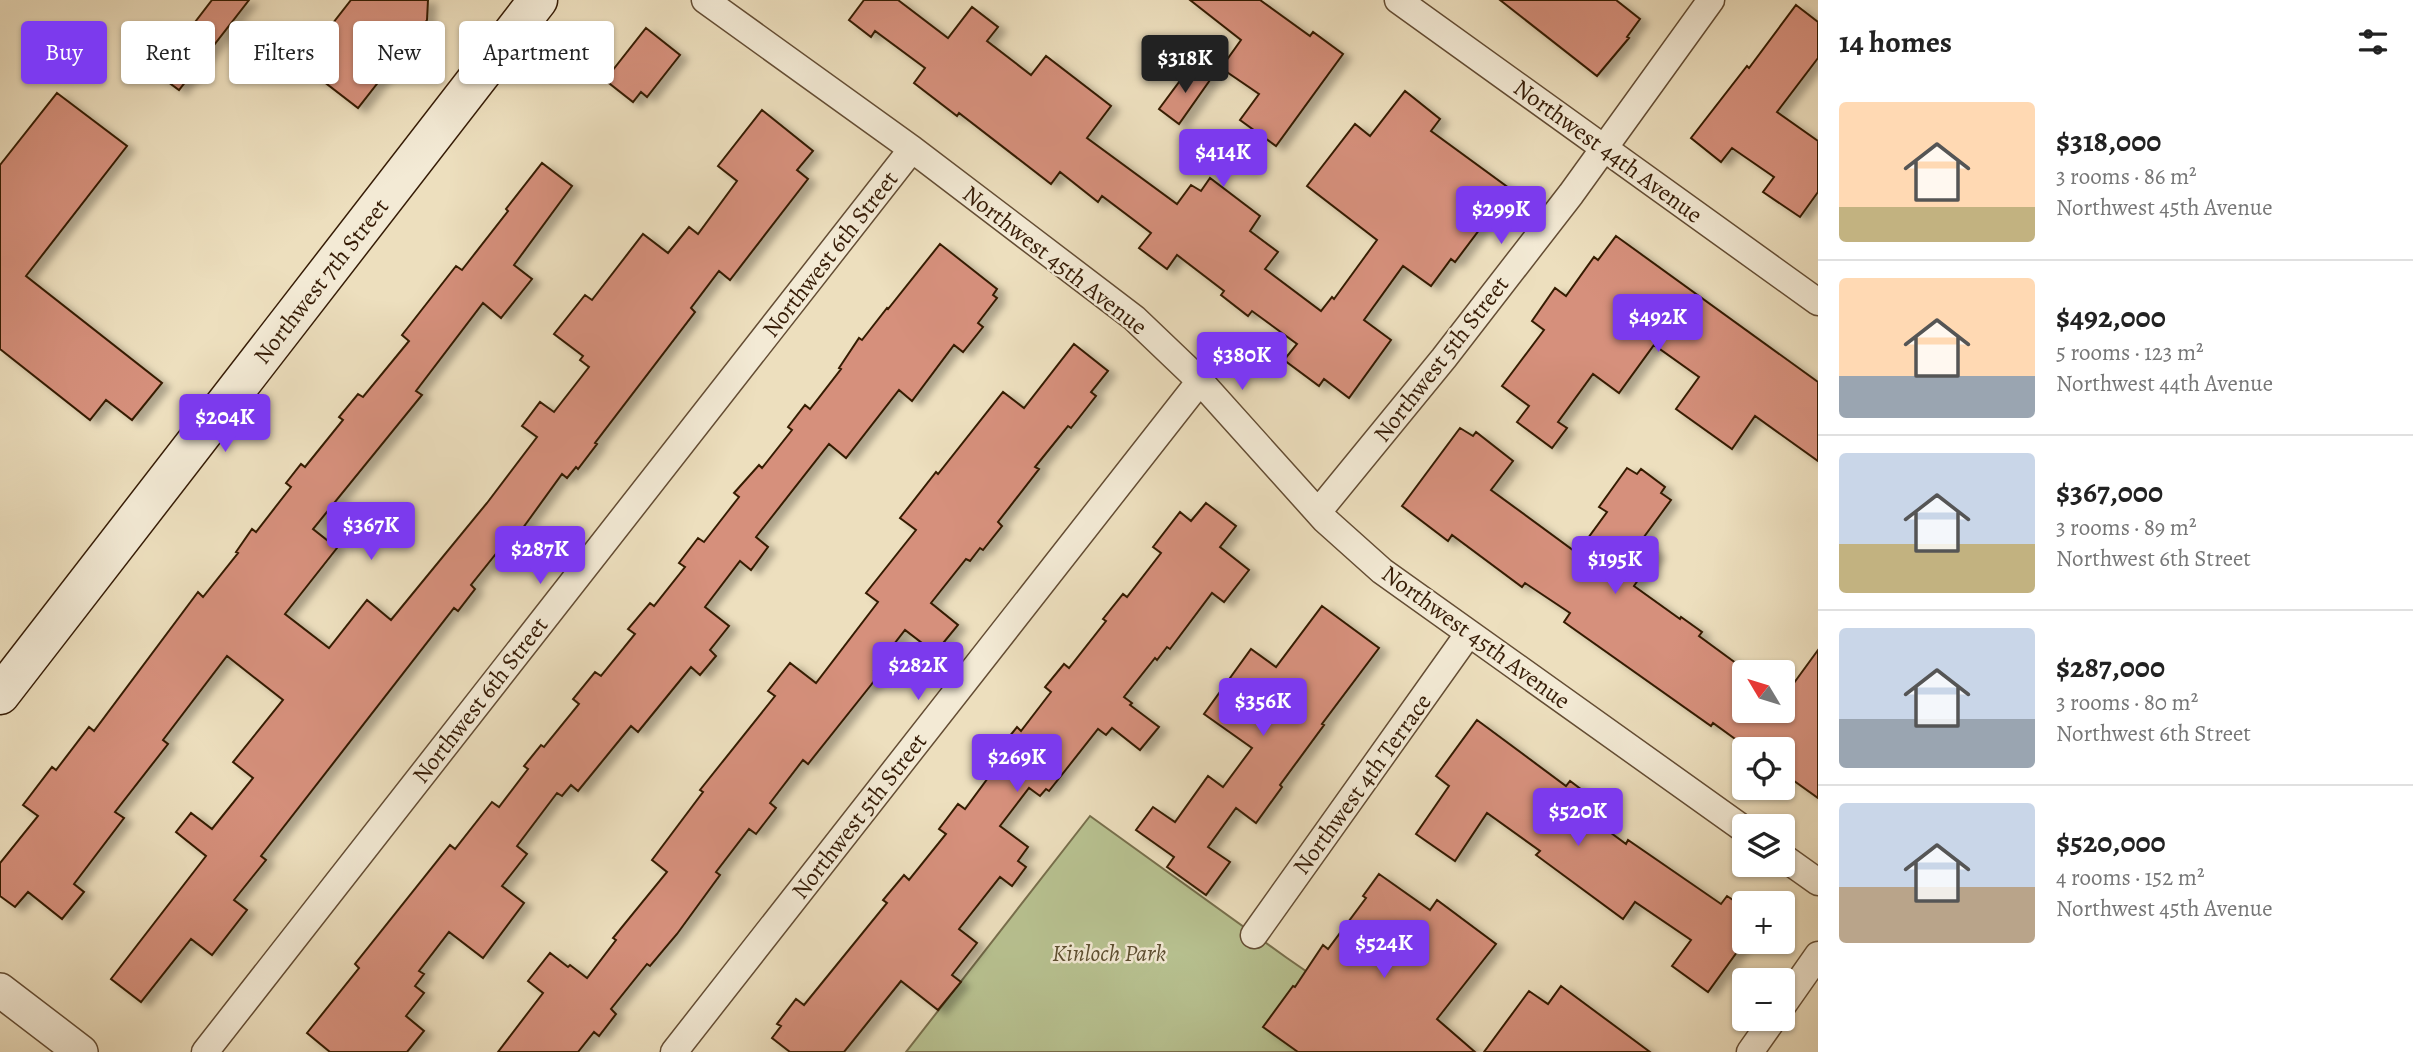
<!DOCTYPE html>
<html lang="en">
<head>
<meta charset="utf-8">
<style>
	body { margin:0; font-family:Alegreya,serif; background:#f6f6f6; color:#222; height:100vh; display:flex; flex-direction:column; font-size:26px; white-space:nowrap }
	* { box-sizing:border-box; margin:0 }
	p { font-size:23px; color:#767676 }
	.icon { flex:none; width:38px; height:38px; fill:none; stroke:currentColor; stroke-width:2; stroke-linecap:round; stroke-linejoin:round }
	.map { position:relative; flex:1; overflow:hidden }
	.side { display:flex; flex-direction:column; background:#fff; width:595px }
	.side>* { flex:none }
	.banner { position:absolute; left:21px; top:21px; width:665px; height:63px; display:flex; gap:14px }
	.needle { width:46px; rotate:308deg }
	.fabs { position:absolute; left:1732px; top:660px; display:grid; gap:14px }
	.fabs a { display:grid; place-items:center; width:63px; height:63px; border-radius:7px; background:#fff; box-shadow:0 2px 5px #0004; font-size:35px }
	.price { position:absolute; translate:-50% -60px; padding:0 16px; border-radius:7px; background:#7c3aed; color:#fff; font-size:23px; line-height:46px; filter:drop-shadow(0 2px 4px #0008) }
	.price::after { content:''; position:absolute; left:50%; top:42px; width:21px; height:16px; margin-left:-10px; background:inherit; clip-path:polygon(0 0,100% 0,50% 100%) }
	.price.on { background:#222; color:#fff }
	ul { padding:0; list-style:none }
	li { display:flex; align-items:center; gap:21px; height:175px; padding:0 21px }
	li+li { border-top:2px solid #e0e0e0 }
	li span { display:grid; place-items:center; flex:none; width:196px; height:140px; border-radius:7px; color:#555 }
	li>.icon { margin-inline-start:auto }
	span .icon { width:84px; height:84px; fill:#fffc; stroke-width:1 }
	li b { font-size:30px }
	h2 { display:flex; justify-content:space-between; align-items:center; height:84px; padding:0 21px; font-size:30px }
	.tag { padding:0 24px; border-radius:7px; background:#fff; box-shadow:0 2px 5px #0004; font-size:24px; line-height:63px }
	.tag.on { background:#7c3aed; color:#fff }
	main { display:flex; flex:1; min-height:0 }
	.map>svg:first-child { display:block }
	.green { fill:#b8c291; stroke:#776f4c; stroke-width:2 }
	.building { fill:#d6907b; stroke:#361c06; stroke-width:2; filter:url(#shadow) }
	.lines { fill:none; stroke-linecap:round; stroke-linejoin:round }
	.minor-casing { stroke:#644d34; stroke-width:29 }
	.tertiary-casing { stroke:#644d34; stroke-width:36 }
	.secondary-casing { stroke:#361c06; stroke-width:41 }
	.minor { stroke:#f3ead5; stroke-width:26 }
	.tertiary { stroke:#f3ead5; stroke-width:33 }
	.secondary { stroke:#f3ead5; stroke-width:38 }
	.labels { text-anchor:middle; stroke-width:5; stroke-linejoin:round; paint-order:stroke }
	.street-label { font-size:24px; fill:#361c06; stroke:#f3ead5 }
	.park-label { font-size:24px; font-style:italic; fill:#5d4e30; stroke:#f3ead5 }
</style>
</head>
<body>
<main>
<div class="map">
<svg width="1818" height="1052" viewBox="0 0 1818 1052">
	<defs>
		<filter id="shadow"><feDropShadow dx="8" dy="4.5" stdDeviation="3.5" flood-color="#0004"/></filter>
	</defs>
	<rect width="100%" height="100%" fill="#eddfbe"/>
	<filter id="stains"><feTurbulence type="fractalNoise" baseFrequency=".00286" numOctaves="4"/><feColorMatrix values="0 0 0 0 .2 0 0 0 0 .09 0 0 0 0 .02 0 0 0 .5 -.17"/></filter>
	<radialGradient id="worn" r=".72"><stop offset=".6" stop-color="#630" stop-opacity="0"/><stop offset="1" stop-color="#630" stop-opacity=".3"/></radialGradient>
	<!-- green -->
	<path class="green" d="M1090,816L1287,958L1423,1052H906Z"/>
	<!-- building -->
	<path class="building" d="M212,0H249L179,90L156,73Z
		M351,0H428L427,20L358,108L301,64Z
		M864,0H898L948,38L972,7L998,27L987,41L1031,75L1046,56L1111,106L1087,138L1177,204L1191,185L1201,191L1210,178L1260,216L1250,231L1278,252L1265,269L1321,311L1332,297L1334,299L1377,240L1307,186L1355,124L1370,136L1405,91L1440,119L1431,131L1513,191L1494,215L1492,213L1455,262L1451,259L1431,286L1403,266L1364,320L1391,340L1349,398L1324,379L1319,386L1284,360L1297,344L1252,311L1248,316L1221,295L1224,291L1177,255L1167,269L1139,248L1151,233L1102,196L1098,202L1060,172L1051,184L959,113L957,116L914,83L925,68L875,31L871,37L849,20Z
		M1190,0H1260L1310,36L1313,32L1343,54L1276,146L1240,120L1259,94L1221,68L1241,40Z
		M1500,0H1616L1640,19L1627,37L1629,38L1597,76Z
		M1796,5L1818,22V58L1777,112L1818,141V192L1800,217L1763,192L1774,177L1732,148L1721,162L1691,138L1747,66L1749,68Z
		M646,28L680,55L647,97L641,92L633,102L605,80Z
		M1191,66L1210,80L1179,124L1159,109Z
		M57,93L127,146L26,276L162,383L132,420L106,400L90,420L0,349V165Z
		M762,110L813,151L797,170L808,179L730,280L719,271L691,308L695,312L595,443L597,444L578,469L576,467L567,478L562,474L512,543L507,540L471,585L475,589L458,611L454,608L261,856L266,860L234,900L247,910L212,955L191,939L141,1002L111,979L206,856L176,832L191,813L212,829L253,778L233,762L283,700L227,656L163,740L168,744L115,812L124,818L74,884L84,892L62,919L28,892L15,907L0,896V863L38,816L23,805L52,767L56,770L89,727L94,731L198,592L203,597L238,553L236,552L252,529L256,532L291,487L286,483L301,464L305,467L343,420L339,417L358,394L363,397L409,341L402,335L456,266L462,270L508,211L506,209L542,163L572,186L514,265L532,279L501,318L483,303L416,391L422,395L313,529L337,548L285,614L329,648L367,600L391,620L487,503L537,437L522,426L540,402L554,412L589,367L580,360L583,356L554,334L585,295L592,300L643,234L668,253L689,227L698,234L737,181L718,166Z
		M1616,236L1818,382V461L1755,416L1732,449L1676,409L1699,377L1654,345L1619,393L1593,374L1558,422L1567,428L1552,448L1517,422L1529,406L1502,386L1544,330L1532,321L1555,288L1566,296L1594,257L1598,260Z
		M940,244L997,289L993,295L997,298L978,323L983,327L963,352L954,345L912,401L899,390L846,458L829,444L756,537L768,547L751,570L740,561L705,607L729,626L710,650L716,656L700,675L691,667L638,732L631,726L578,791L571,785L562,796L557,793L517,846L527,854L502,886L524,903L483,958L449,932L419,971L424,974L415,986L424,993L406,1016L424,1031L407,1052H330L307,1033L359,968L355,964L450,845L455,849L492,802L499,807L528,769L524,766L541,745L544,747L579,704L573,699L595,672L601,676L635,634L628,629L650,603L654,606L685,567L679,563L698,538L704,542L739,497L734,493L759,465L762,468L792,430L788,427L805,405L810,409L841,369L839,368L859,338L862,340L887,308L888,309Z
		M1074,344L1108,371L1091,392L1096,396L1071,428L1068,426L1035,467L1039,469L998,522L1002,526L983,550L980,548L970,561L966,559L931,603L958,625L935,653L905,630L874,670L879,674L871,685L808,764L803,760L770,803L776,808L756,834L749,829L716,872L720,875L677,934L650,966L647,964L611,1009L616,1014L599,1036L594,1032L578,1052H498L543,993L528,981L550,953L568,967L570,965L587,978L616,940L613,938L667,872L652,860L703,792L700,790L775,696L768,691L790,663L816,683L878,602L866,593L916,530L900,518L936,472L938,474L1003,392L1024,408Z
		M1460,428L1473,436L1476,432L1513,461L1491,490L1577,553L1607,512L1599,507L1627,468L1637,474L1641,469L1665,487L1661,493L1671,500L1641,541L1657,553L1634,586L1680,619L1681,617L1702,632L1699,636L1748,672H1745V710H1783V698L1818,650V798L1783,773V749H1749L1713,723L1711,726L1564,622L1570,613L1525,583L1522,587L1452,535L1448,541L1402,506Z
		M1206,503L1236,526L1220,547L1249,570L1224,602L1212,593L1170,649L1167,647L1157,660L1155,658L1124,697L1132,703L1130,705L1159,727L1140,750L1112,728L1106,735L1098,729L1049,791L1046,789L1040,796L1029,788L1000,826L1028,847L1018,861L1026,867L1012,886L1000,877L959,929L977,943L952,975L961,982L938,1010L901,981L844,1052H790L772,1038L781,1026L777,1024L796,999L804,1005L887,903L883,900L904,875L909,880L946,834L939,829L958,804L965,809L999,763L992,758L1017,727L1021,731L1051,692L1045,687L1064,664L1069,668L1106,621L1103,619L1123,594L1127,597L1161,553L1153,547L1180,512L1191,521Z
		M1322,606L1379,648L1322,724L1324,725L1280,785L1282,787L1256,823L1236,808L1208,847L1230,862L1206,895L1167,867L1174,857L1136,830L1153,807L1175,822L1208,776L1223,787L1252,748L1204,714L1251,649L1276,667Z
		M1477,720L1566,786L1570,781L1590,796L1587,801L1590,804L1584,813L1626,844L1628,840L1721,904L1727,896L1745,908V941L1708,992L1672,966L1691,940L1635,902L1623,919L1536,855L1540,851L1487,813L1455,861L1416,834L1449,786L1436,776Z
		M1379,874L1430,910L1437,900L1496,944L1437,1019L1475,1052H1298L1263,1027L1293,986L1295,987L1323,945L1328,949L1366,898L1363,896Z
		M1561,986L1650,1052H1484L1529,991L1548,1004Z"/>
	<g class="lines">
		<!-- minor casing -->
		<g class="minor-casing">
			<path id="minor" d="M705,0L912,149L1134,318L1200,381L1325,520L1382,571L1745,830
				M1398,0L1818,302
				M1318,512L1444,358L1571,194L1711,0
				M1783,857L1818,882
				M1254,935L1469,633
				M1783,1005L1818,955
				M205,1052L912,149
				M674,1052L1200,381
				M1750,1052L1774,1018"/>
		</g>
		<!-- tertiary casing -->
		<g class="tertiary-casing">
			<path id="tertiary" d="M0,990L81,1052"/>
		</g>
		<!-- secondary casing -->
		<g class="secondary-casing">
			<path id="secondary" d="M0,695L538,0"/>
		</g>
		<!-- minor -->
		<use href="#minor" class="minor"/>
		<!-- tertiary -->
		<use href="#tertiary" class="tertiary"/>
		<!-- secondary -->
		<use href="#secondary" class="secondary"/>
	</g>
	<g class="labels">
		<!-- street labels -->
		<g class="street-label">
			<text transform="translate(1608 151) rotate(36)" y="8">Northwest 44th Avenue</text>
			<text transform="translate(830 254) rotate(-52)" y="8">Northwest 6th Street</text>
			<text transform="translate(1055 260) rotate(38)" y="8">Northwest 45th Avenue</text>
			<text transform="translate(321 281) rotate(-52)" y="8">Northwest 7th Street</text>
			<text transform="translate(1441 359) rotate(-52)" y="8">Northwest 5th Street</text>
			<text transform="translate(1476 637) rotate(36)" y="8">Northwest 45th Avenue</text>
			<text transform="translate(480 700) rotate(-52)" y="8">Northwest 6th Street</text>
			<text transform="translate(1362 784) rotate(-54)" y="8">Northwest 4th Terrace</text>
			<text transform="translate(859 816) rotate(-52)" y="8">Northwest 5th Street</text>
		</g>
		<!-- park labels -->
		<g class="park-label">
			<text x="1109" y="961">Kinloch Park</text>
		</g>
	</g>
	<rect width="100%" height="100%" filter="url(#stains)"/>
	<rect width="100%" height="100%" fill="url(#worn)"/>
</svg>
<div class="fabs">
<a><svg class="needle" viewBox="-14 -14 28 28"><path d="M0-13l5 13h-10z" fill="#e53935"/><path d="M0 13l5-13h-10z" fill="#767676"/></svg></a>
<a><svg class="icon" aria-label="locate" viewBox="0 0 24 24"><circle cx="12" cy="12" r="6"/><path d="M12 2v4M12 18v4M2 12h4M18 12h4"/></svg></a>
<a><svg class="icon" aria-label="layers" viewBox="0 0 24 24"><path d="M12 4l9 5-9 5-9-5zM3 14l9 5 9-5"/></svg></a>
<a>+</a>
<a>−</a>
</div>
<b class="price on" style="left:1185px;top:95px">$318K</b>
<b class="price" style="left:1223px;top:189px">$414K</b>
<b class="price" style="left:1501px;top:246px">$299K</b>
<b class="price" style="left:1658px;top:354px">$492K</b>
<b class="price" style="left:1242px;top:392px">$380K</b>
<b class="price" style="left:225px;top:454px">$204K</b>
<b class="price" style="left:371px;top:562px">$367K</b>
<b class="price" style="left:540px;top:586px">$287K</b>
<b class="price" style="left:1615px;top:596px">$195K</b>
<b class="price" style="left:918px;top:702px">$282K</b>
<b class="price" style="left:1263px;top:738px">$356K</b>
<b class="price" style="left:1017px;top:794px">$269K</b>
<b class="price" style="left:1578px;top:848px">$520K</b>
<b class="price" style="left:1384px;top:980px">$524K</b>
<div class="banner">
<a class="tag on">Buy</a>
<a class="tag">Rent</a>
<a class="tag">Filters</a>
<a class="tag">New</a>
<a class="tag">Apartment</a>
</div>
</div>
<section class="side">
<h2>14 homes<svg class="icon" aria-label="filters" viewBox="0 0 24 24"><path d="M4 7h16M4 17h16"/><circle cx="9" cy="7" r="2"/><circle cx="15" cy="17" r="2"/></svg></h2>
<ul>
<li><span style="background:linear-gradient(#ffd9b3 75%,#c2b280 0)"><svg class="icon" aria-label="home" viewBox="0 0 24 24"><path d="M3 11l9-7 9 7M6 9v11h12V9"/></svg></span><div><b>$318,000</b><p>3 rooms · 86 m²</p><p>Northwest 45th Avenue</p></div></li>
<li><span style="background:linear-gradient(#ffd9b3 70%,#9aa5b1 0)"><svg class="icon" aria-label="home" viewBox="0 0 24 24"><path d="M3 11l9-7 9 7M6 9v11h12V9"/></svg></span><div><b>$492,000</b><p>5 rooms · 123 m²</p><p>Northwest 44th Avenue</p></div></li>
<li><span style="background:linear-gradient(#c9d6e8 65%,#c2b280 0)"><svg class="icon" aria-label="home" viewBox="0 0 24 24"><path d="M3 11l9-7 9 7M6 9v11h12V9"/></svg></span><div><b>$367,000</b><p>3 rooms · 89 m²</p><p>Northwest 6th Street</p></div></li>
<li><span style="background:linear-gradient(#c9d6e8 65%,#9aa5b1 0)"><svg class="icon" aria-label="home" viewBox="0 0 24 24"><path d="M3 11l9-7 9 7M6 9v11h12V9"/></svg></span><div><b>$287,000</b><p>3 rooms · 80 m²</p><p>Northwest 6th Street</p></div></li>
<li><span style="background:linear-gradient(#c9d6e8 60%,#b9a48a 0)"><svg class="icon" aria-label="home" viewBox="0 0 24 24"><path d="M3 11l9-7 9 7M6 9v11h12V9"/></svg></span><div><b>$520,000</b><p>4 rooms · 152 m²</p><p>Northwest 45th Avenue</p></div></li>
</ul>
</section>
</main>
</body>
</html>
